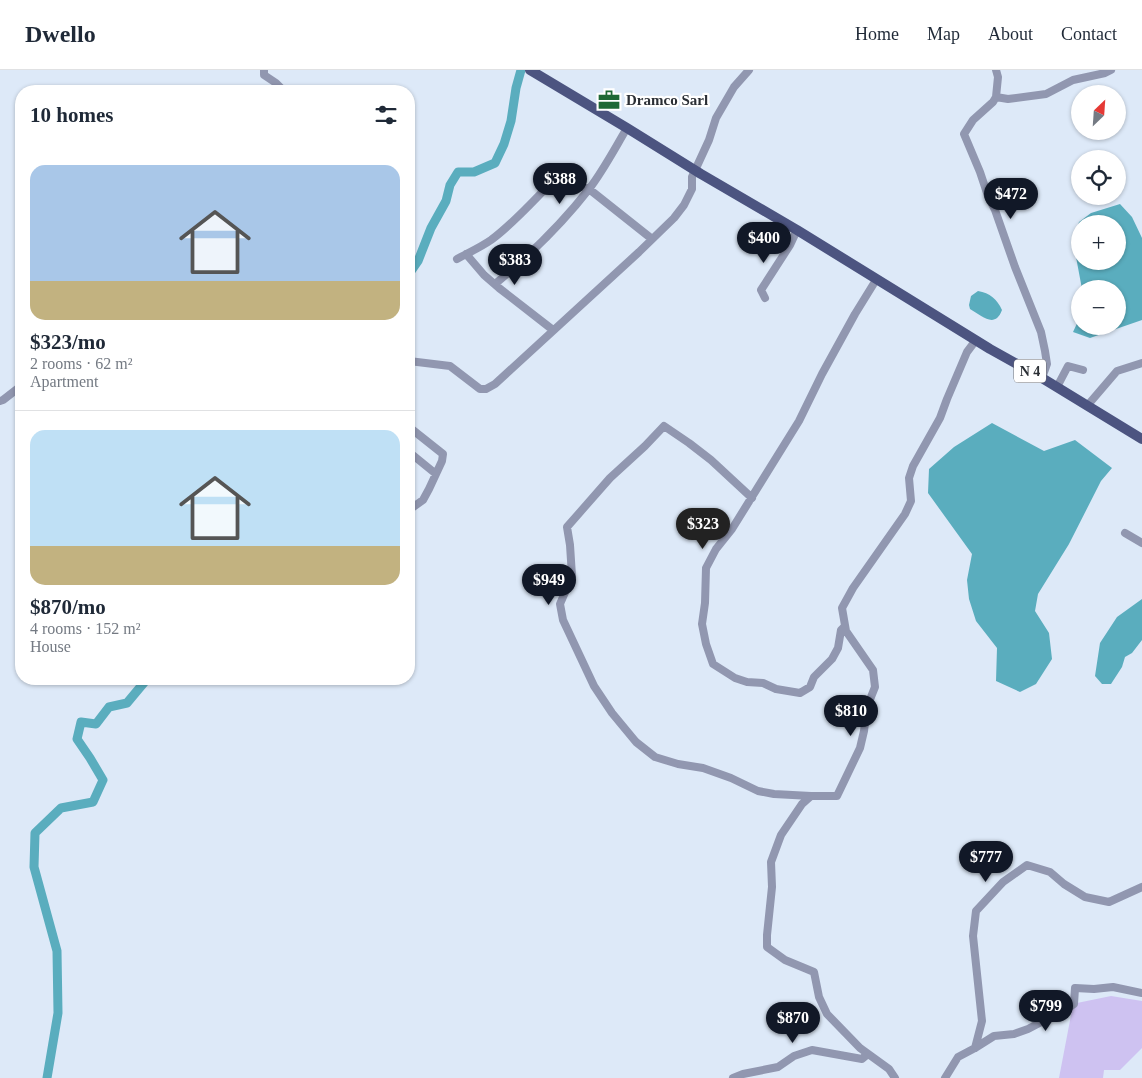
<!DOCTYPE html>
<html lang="en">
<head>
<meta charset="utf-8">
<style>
	body { margin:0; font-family:"Times New Roman",serif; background:#f2f2f3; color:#1f2937; height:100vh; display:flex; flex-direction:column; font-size:19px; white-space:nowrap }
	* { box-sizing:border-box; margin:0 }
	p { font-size:16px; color:#747a83 }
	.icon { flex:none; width:28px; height:28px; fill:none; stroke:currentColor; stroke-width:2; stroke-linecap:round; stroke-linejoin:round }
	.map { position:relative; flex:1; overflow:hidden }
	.sheet { position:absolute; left:15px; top:15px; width:400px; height:600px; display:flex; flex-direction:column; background:#fff; border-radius:20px; box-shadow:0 1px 4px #0004 }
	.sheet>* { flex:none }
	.needle { width:32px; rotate:25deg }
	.tools { position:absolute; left:1071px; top:15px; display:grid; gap:10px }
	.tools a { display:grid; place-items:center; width:55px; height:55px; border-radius:50%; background:#fff; box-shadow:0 1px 4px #0004; font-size:25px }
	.price { position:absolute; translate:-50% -42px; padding:0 11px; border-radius:18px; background:#111827; color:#fff; font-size:16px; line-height:32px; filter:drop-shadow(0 1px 2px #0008) }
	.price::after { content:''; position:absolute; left:50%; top:30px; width:15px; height:11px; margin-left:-8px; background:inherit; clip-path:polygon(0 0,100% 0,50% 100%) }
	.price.active { background:#222; color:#fff }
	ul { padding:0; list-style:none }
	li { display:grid; align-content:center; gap:10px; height:265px; padding:0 15px }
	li+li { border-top:1px solid #e0e1e3 }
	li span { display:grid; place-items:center; height:155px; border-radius:15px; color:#555 }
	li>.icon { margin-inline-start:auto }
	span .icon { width:90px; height:90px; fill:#fffc; stroke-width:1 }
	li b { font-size:21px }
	h2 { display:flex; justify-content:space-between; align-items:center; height:60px; padding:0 15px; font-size:21px }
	header { display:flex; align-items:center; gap:30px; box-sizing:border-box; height:70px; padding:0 25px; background:#fff; border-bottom:1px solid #e0e1e3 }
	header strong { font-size:24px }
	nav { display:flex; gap:28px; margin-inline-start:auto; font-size:18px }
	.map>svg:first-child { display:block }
	.green { fill:#cec2f1 }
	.water { fill:#5aadbe; fill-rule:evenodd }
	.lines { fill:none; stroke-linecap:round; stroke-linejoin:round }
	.river { stroke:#5aadbe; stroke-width:9 }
	.minor { stroke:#9197b0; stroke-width:8 }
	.major { stroke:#4c5480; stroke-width:10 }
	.labels { text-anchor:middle; stroke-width:4.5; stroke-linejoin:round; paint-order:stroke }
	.shield { fill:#fff; stroke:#6b6d72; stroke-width:1 }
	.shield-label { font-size:14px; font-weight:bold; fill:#2b2f35 }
	.poi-label { font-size:15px; font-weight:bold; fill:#2b2f35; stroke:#fff; text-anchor:start }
</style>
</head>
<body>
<header>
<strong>Dwello</strong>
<nav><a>Home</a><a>Map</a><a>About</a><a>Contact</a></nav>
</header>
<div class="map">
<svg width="1142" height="1008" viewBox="0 0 1142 1008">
	<rect width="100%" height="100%" fill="#dde9f8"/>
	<!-- green -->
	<path class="green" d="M1111,926L1142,931V978L1120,1000H1104L1103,1008H1059L1072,940L1077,933Z"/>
	<!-- water -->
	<path class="water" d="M1120,134L1132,147L1142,168V250L1090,268L1073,262L1080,247V256H1118V219H1082L1073,171L1079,152L1091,143ZM1080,154H1118V191H1080Z
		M978,221C990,223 997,229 1002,240C995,259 982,246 970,239L969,235L971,226Z
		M992,353L1044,381L1075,370L1112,398L1101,411L1069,474L1038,524L1035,541L1049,563L1052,589L1036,614L1020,622L996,611L997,578L976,551L969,529L967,510L972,484L928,423L929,399L954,377Z
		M1142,529V570L1132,583L1125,587L1122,597L1111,614H1102L1095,606L1100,573L1117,547Z"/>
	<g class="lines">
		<!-- river -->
		<path class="river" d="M409,204L418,191L431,158L446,131L450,115L458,102H474L495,93L504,74L511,51L516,18L521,0
			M47,1008L58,943L57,881L34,797L35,763L61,738L93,732L103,710L90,688L77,669L81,652L96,654L109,637L127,633L147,609"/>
		<!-- minor -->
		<path class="minor" d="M264,0V5L276,13L284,21
			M996,0L998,7L996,27L993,32L973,50L964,64L980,102L988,126L995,140L1015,197L1041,262L1045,281L1047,294L1042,308
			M996,27L1008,29L1046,24L1073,10L1105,3L1111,0
			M466,184L484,205L499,218L553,260
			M457,189C468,183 481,177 491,170C514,153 533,131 553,111L558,109L589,119L652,169
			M495,214C530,185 561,155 589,119C603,101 615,78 627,58
			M765,228L761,220L790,175L797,160
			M409,291L450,296L480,319H486L495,314L639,182L674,148L684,135L692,119V107L709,70L716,48L734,17L749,0
			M1057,317L1068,296L1083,300
			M0,331L3,330L21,316
			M1087,336L1117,301L1142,293
			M409,357L443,384L442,391L429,419L423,430L409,440
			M409,382L436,404
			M752,428L711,390L689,373L664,356L645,376L610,408L567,457L570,475L572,506L560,534L563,550L594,616L612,643L636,672L655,687L678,694L703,698L731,708L758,721L774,724L811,726
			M1125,463L1142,473
			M845,556L841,560L838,578L832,589L814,607L810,617L800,623L776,619L763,613L747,612L735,608L713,594L706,574L702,554L705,533L706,498L716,479L732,459L799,351L822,304L855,244L876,210
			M975,978L982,951L973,866L976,841L1003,812L1027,795L1050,802L1064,814L1085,827L1109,832L1142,817
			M733,1008L743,1004L778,997L794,986L812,980L862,989L868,984
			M895,1008L889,999L860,978L827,944L819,927L814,902L785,890L767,877V865L772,817L771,792L781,765L802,734L811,726H837L860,678L864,661L867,637L875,617L873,600L846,561L842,538L853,518L905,444L911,431L909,408L913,396L940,348L947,329L967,282L976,270
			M945,1008L958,987L975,978L994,966L1014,964L1028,959L1047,949L1061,943L1074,934L1075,918L1094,919L1113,917L1142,923"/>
		<!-- major -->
		<path class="major" d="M530,0L627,58L701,104L797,160L990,279L1042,308L1142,369"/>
	</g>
	<!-- icons -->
	<defs>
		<g id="office-bare" transform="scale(1.725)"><path d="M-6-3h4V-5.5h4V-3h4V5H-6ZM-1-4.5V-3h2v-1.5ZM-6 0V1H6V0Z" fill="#1e6835" stroke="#fff" stroke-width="2.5" paint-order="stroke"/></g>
	</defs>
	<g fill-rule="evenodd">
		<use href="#office-bare" x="609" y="30"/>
	</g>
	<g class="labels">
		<!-- shield labels -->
		<rect class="shield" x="1014" y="289.5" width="32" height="23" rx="4"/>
		<g class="shield-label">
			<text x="1030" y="306">N 4</text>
		</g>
		<!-- poi labels -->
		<g class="poi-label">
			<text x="626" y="35">Dramco Sarl</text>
		</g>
	</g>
</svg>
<div class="tools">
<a><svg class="needle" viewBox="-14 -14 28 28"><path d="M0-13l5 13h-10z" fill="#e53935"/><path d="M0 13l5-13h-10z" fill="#747a83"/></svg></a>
<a><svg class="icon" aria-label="locate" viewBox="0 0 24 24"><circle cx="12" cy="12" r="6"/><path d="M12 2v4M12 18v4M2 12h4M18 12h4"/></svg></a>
<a>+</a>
<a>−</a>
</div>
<b class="price" style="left:560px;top:135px">$388</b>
<b class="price" style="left:1011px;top:150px">$472</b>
<b class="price" style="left:764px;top:194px">$400</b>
<b class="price" style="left:515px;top:216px">$383</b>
<b class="price active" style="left:703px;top:480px">$323</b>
<b class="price" style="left:549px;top:536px">$949</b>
<b class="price" style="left:851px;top:667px">$810</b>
<b class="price" style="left:986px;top:813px">$777</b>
<b class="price" style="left:1046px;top:962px">$799</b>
<b class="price" style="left:793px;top:974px">$870</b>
<section class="sheet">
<h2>10 homes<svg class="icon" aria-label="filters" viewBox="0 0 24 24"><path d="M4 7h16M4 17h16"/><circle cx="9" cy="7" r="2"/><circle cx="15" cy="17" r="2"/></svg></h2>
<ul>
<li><span style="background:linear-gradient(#a9c7e8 75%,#c2b280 0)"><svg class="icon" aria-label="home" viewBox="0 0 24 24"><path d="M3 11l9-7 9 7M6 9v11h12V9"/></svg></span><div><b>$323/mo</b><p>2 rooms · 62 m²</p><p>Apartment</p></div></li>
<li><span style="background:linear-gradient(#bfe0f5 75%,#c2b280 0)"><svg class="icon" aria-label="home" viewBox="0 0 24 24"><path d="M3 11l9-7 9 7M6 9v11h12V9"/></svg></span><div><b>$870/mo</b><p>4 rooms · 152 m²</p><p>House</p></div></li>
</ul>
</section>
</div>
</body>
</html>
